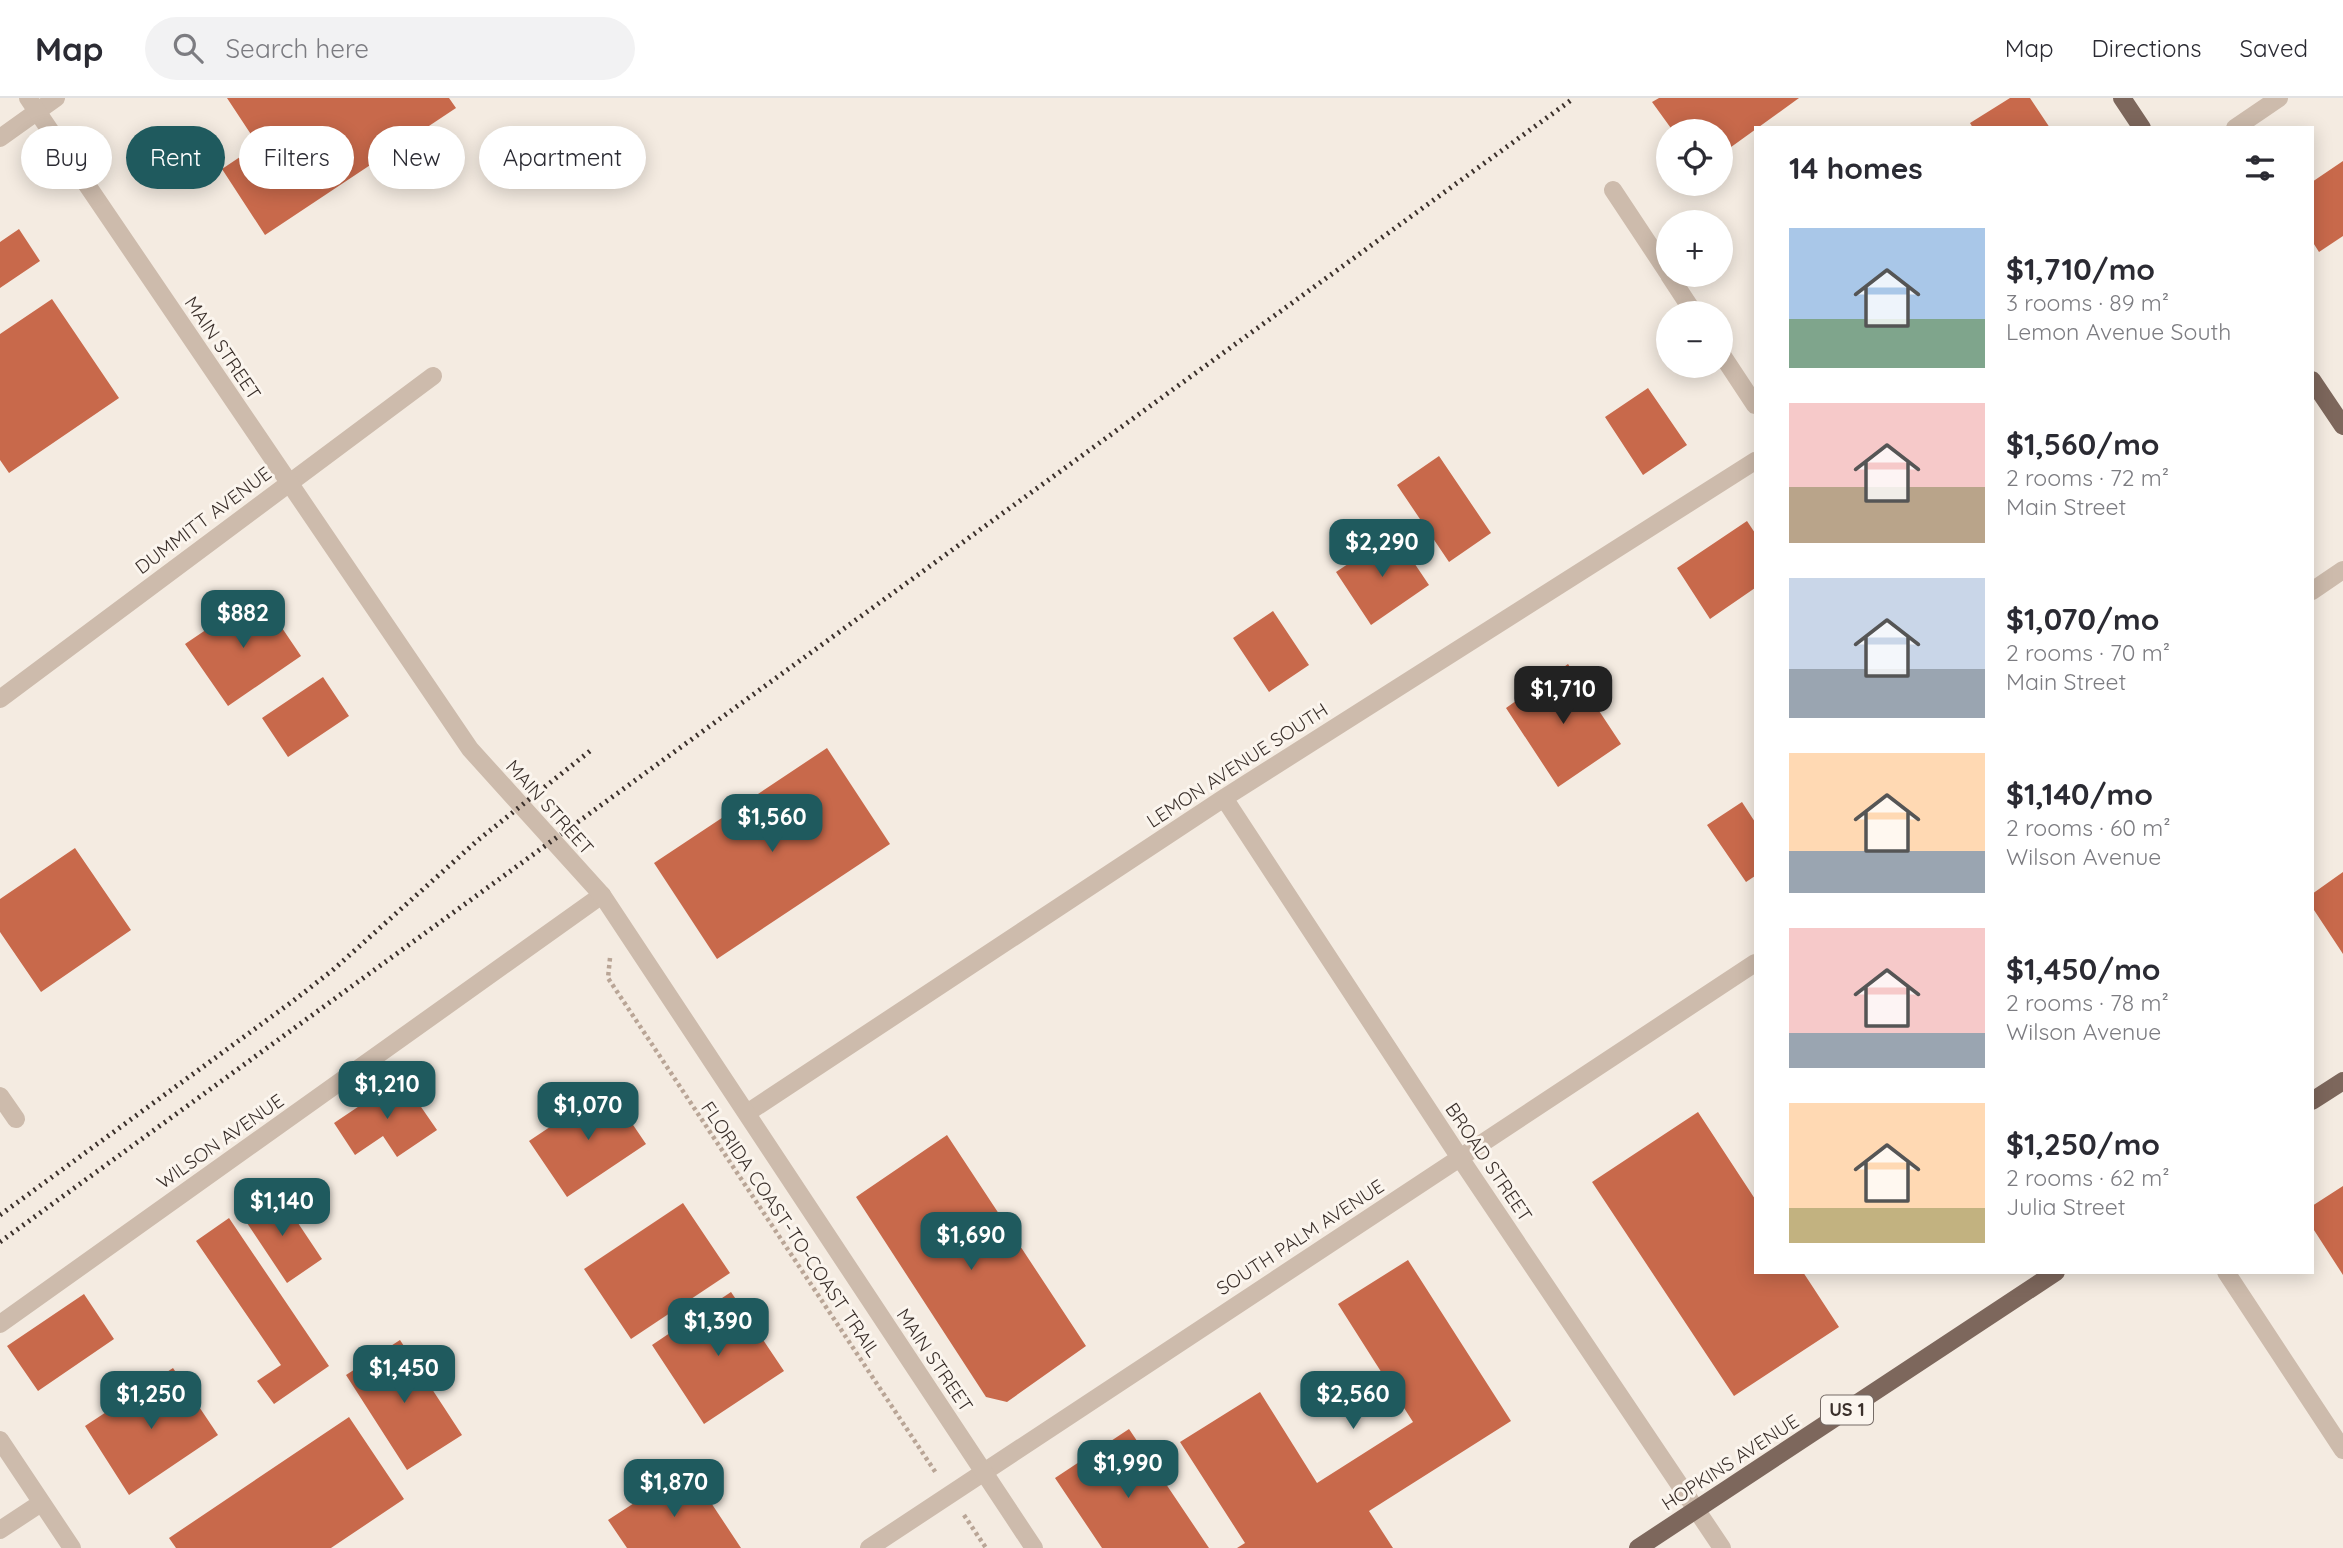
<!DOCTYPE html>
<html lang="en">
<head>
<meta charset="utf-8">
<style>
	body { margin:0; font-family:Quicksand,sans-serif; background:#f2f2f3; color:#2b2b33; height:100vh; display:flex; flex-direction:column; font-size:26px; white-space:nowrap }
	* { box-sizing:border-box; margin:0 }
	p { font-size:23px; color:#7c7c81 }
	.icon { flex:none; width:38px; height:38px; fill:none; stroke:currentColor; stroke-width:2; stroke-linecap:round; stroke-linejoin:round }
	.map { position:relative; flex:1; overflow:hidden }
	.panel { position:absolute; left:1754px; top:28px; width:560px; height:1148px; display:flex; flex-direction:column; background:#fff; border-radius:0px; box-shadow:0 4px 18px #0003 }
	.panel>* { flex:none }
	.banner { position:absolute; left:21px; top:28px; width:665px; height:63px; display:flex; gap:14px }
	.fabs { position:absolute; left:1656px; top:21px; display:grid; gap:14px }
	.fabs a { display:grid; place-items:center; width:77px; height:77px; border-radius:50%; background:#fff; box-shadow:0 4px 18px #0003; font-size:35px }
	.price { position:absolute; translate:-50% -60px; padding:0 16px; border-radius:14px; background:#1f5a5e; color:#fff; font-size:23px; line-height:46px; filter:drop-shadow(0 2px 4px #0008) }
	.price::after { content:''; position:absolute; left:50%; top:42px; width:21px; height:16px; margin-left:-10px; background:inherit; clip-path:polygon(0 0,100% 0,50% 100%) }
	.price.selected { background:#222; color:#fff }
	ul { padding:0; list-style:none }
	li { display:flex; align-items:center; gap:21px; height:175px; padding:0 35px }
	li span { display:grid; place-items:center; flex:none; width:196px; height:140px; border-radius:0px; color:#555 }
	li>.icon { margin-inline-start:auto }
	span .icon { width:84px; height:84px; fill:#fffc; stroke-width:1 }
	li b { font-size:30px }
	h2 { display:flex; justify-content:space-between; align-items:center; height:84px; padding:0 35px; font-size:30px }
	.pill { padding:0 24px; border-radius:32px; background:#fff; box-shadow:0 4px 18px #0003; font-size:24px; line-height:63px }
	.pill.selected { background:#1f5a5e; color:#fff }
	header { display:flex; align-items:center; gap:42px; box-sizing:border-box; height:98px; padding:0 35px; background:#fff; border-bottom:2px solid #e1e1e2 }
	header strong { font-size:33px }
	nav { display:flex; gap:38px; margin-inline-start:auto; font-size:24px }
	.search { width:490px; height:63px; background:#f2f2f3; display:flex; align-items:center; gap:18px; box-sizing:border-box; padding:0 24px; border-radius:38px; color:#7c7c81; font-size:26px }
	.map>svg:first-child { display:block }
	.building { fill:#c8694b }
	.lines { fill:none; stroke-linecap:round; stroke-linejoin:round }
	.path { stroke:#b9a596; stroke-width:4.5; stroke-dasharray:3.5 3.5; stroke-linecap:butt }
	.service { stroke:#cdbbac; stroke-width:18 }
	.minor { stroke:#cdbbac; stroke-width:18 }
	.tertiary { stroke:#cdbbac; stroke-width:18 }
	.primary { stroke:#7d675c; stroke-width:18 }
	.rail { stroke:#3b302b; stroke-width:5; stroke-dasharray:2 5; stroke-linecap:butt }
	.labels { text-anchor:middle; stroke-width:6; stroke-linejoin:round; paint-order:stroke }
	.shield { fill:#fbf5ee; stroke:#756b66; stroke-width:2 }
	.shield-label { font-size:18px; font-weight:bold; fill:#3b302b }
	.street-label { font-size:19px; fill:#3b302b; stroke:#fbf5ee }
</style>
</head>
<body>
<header>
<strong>Map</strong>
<div class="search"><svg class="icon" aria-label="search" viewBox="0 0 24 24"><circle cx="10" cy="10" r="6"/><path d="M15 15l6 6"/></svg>Search here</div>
<nav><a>Map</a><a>Directions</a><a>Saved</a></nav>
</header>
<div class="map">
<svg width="2343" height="1450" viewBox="0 0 2343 1450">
	<rect width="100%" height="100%" fill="#f4ebe1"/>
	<!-- building -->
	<path class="building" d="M227,0H449L456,10L265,137L222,71L258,47Z
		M1659,0H1799L1720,57V33H1673L1652,4Z
		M2010,0H2030L2050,30H1973L1970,25Z
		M2343,63V138L2319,154L2312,143V84Z
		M19,131L40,163L0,190V144Z
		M52,201L119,300L9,375L0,362V236Z
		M1648,290L1687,347L1643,377L1605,319Z
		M1439,358L1491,435L1449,464L1397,387Z
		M1747,423L1755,435V490L1710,521L1677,470Z
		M1394,435L1429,487L1371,527L1336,474Z
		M259,496L301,558L228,608L185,546Z
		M1273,513L1309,567L1269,594L1233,540Z
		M1568,566L1621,646L1558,689L1506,610Z
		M323,579L349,618L288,659L262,620Z
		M827,650L890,746L717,861L654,765Z
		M1742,704L1755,724V778L1746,784L1707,727Z
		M75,750L131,832L41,894L0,834V801Z
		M2343,774V856L2312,809V796Z
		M401,980L437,1032L397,1059L383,1038L355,1057L334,1025Z
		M608,990L646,1046L567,1099L529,1043Z
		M1698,1014L1755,1101V1174H1803L1839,1229L1734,1298L1592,1084Z
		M947,1037L1086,1248L1007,1304L986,1299L856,1099Z
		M2343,1088V1177L2312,1129V1108Z
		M278,1095L322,1161L287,1185L243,1119Z
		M683,1105L730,1175L631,1241L584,1171Z
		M229,1120L329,1268L274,1306L257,1283L281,1267L196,1143Z
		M1408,1162L1511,1323L1369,1413L1393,1450H1237L1245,1445L1180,1344L1260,1294L1317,1385L1413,1324L1338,1206Z
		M731,1194L784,1273L704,1326L652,1247Z
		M84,1196L114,1241L38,1293L7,1248Z
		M400,1242L462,1337L407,1372L346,1277Z
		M173,1270L218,1337L129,1397L85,1328Z
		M349,1319L404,1401L331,1450H176L169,1440Z
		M1129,1331L1209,1450H1102L1055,1380Z
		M688,1370L741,1450H627L608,1422Z"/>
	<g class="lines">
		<!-- path -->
		<path class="path" d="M610,860L608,880L936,1375
			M964,1417L986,1450"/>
		<!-- service -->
		<path class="service" d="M2226,1174L2343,1352"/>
		<!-- minor -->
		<path class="minor" d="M2235,30L2279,0
			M0,40L56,0
			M1613,92L1668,175
			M1669,177L1694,215
			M1720,254L1755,307
			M2312,493L2343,472
			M0,601L433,278
			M1224,700L1460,1060L1722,1450
			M0,998L16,1021
			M747,1015L1224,700L1755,363
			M0,1226L602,797
			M0,1342L72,1450
			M0,1432L41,1405
			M869,1450L1755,865"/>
		<!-- tertiary -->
		<path class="tertiary" d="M28,0L470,651L602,797L1034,1450"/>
		<!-- primary -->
		<path class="primary" d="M2122,0L2142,30
			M2312,282L2343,328
			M2312,1003L2343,983
			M1638,1450L2056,1174"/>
		<!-- rail -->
		<path class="rail" d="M0,1117L293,903L334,871L478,742L590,653
			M0,1144L1574,0"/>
	</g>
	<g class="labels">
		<!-- shield labels -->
		<rect class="shield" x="1821" y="1297.5" width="52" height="29" rx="5"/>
		<g class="shield-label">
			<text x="1847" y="1318">US 1</text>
		</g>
		<!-- street labels -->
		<g class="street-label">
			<text transform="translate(223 250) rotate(56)" y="7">MAIN STREET</text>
			<text transform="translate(203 422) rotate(-37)" y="7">DUMMITT AVENUE</text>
			<text transform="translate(1237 667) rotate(-33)" y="7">LEMON AVENUE SOUTH</text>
			<text transform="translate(550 709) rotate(48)" y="7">MAIN STREET</text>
			<text transform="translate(220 1043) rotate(-35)" y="7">WILSON AVENUE</text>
			<text transform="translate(1489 1064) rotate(56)" y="7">BROAD STREET</text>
			<text transform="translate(791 1131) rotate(56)" y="7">FLORIDA COAST-TO-COAST TRAIL</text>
			<text transform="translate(1300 1139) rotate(-33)" y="7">SOUTH PALM AVENUE</text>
			<text transform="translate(935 1262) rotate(56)" y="7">MAIN STREET</text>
			<text transform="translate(1730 1364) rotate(-33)" y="7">HOPKINS AVENUE</text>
		</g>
	</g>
</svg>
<div class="fabs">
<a><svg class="icon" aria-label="locate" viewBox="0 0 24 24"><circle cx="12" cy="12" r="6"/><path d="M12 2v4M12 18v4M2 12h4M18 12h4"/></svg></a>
<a>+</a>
<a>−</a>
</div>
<b class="price" style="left:1382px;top:481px">$2,290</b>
<b class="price" style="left:243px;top:552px">$882</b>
<b class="price selected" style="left:1563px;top:628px">$1,710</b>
<b class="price" style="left:772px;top:756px">$1,560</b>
<b class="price" style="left:387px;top:1023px">$1,210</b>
<b class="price" style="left:588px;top:1044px">$1,070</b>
<b class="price" style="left:282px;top:1140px">$1,140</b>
<b class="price" style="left:971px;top:1174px">$1,690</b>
<b class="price" style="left:718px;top:1260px">$1,390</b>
<b class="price" style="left:404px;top:1307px">$1,450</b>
<b class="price" style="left:151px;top:1333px">$1,250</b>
<b class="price" style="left:1353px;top:1333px">$2,560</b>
<b class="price" style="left:1128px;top:1402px">$1,990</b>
<b class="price" style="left:674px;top:1421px">$1,870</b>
<div class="banner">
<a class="pill">Buy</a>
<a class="pill selected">Rent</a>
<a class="pill">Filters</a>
<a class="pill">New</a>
<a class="pill">Apartment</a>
</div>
<section class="panel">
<h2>14 homes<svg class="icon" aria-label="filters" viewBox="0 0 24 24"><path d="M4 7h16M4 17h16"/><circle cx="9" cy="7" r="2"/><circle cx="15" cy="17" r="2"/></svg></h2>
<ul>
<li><span style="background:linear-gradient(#a9c7e8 65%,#7fa58c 0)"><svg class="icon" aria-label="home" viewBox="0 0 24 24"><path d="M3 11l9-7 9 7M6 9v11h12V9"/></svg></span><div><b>$1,710/mo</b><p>3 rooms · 89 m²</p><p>Lemon Avenue South</p></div></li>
<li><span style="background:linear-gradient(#f6c9c9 60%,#b9a48a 0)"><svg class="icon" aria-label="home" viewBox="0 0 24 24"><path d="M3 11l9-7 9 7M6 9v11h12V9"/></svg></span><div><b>$1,560/mo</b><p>2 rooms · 72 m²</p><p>Main Street</p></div></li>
<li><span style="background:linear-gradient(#c9d6e8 65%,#9aa5b1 0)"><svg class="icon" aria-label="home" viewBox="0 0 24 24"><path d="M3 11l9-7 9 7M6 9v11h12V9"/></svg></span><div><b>$1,070/mo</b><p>2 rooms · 70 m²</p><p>Main Street</p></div></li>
<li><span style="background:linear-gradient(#ffd9b3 70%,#9aa5b1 0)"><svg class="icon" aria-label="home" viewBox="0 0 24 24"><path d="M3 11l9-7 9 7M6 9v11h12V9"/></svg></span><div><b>$1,140/mo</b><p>2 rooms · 60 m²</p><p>Wilson Avenue</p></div></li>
<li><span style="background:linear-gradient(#f6c9c9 75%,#9aa5b1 0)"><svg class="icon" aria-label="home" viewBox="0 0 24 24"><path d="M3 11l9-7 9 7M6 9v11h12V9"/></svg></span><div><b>$1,450/mo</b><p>2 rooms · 78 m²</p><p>Wilson Avenue</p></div></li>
<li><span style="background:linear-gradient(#ffd9b3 75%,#c2b280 0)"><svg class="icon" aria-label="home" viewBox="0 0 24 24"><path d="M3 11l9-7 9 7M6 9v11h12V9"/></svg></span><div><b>$1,250/mo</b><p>2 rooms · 62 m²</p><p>Julia Street</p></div></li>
</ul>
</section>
</div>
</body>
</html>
